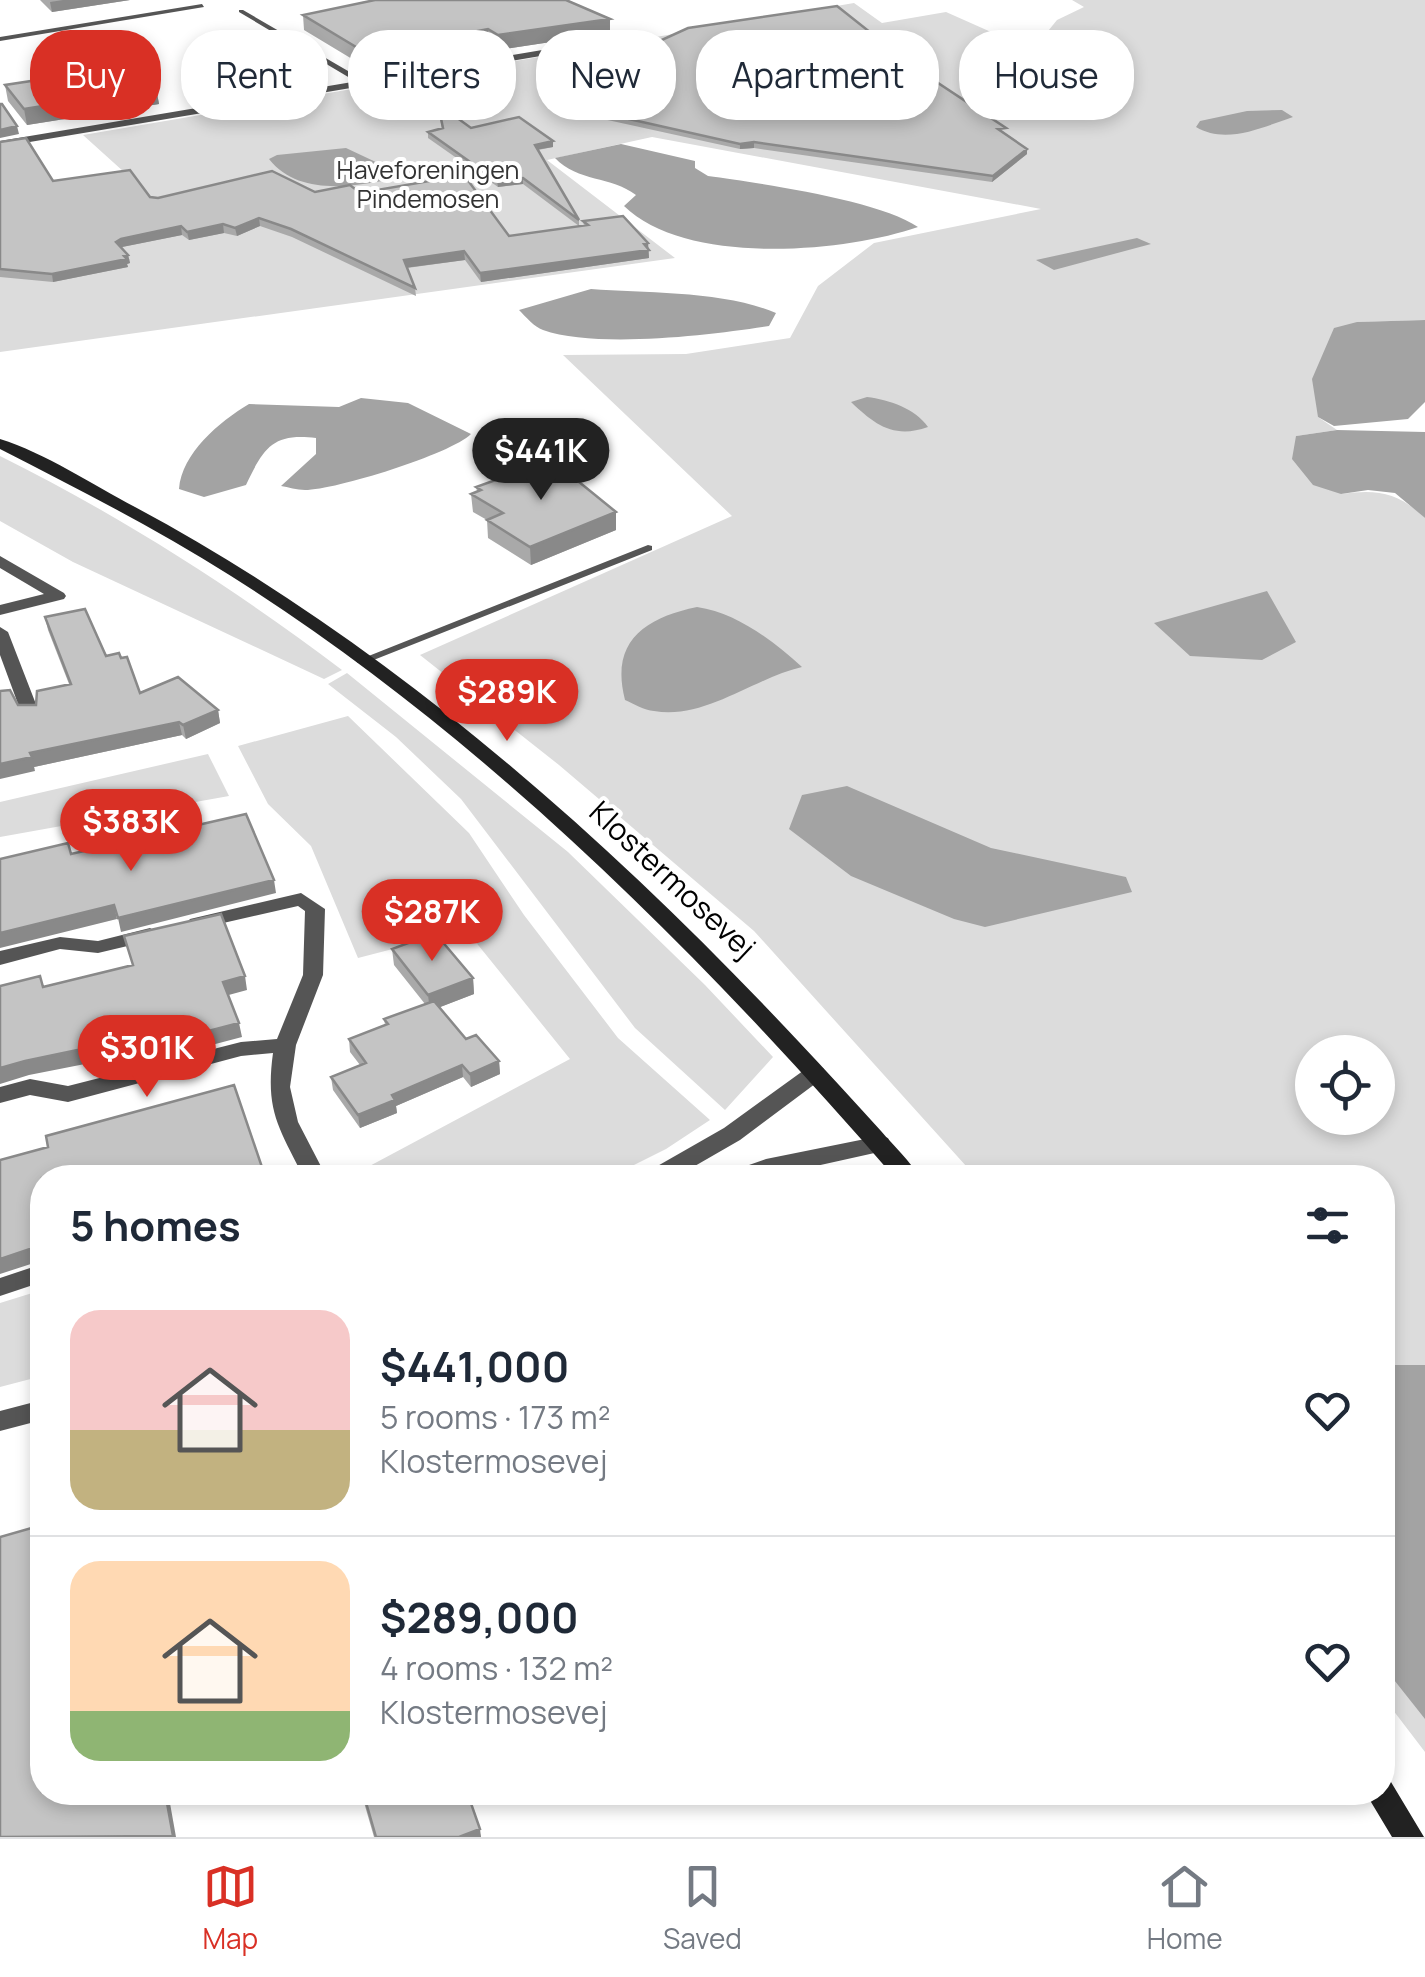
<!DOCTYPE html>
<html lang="en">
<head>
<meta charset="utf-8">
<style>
	body { margin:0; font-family:Manrope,sans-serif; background:#f6f6f7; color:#1f2937; height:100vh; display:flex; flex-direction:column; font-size:38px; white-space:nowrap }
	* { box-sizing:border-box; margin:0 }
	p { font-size:32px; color:#747a83 }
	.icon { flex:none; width:55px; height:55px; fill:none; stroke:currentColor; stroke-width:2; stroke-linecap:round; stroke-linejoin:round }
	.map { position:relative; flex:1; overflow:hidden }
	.side { position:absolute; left:30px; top:1165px; width:1365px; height:640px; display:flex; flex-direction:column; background:#fff; border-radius:40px; box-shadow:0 5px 15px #0003 }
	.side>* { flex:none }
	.hud { position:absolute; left:30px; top:30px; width:1365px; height:90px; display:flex; gap:20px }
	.buttons { position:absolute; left:1295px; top:1035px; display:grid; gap:20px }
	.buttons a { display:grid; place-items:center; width:100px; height:100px; border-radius:50%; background:#fff; box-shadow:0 5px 15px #0003; font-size:50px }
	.price { position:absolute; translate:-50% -85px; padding:0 22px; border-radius:35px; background:#d93025; color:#fff; font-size:32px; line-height:65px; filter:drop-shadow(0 2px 5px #0008) }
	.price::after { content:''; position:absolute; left:50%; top:60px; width:30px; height:22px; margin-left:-15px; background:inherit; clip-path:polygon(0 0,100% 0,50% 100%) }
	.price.active { background:#222; color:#fff }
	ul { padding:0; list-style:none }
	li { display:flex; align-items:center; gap:30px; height:250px; padding:0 40px }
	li+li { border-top:2px solid #e0e1e3 }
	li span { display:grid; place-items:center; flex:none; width:280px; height:200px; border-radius:30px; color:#555 }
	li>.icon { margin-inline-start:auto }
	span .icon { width:120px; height:120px; fill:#fffc; stroke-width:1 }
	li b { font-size:42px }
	h2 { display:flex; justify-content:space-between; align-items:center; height:120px; padding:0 40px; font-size:42px }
	.chip { padding:0 35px; border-radius:40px; background:#fff; box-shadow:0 5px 15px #0003; font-size:35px; line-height:90px }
	.chip.active { background:#d93025; color:#fff }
	.tab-bar { display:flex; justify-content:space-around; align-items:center; height:140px; border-top:2px solid #e0e1e3; background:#fff; font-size:28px; color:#747a83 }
	.tab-bar a { display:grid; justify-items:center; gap:5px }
	.tab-bar .active { color:#d93025 }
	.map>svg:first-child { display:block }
	.green { fill:#dcdcdc; fill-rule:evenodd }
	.water { fill:#a3a3a3 }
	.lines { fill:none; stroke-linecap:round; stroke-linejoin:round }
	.service { fill:#555; fill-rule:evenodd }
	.minor { fill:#555; fill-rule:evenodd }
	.tertiary { fill:#555; fill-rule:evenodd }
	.secondary { fill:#222; fill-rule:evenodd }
	.wall { fill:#a9a9a9 }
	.shaded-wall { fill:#898989 }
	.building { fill:#c4c4c4; stroke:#898989; stroke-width:2.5 }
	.labels { text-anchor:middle; stroke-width:8; stroke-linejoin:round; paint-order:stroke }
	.far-park-label { font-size:25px; fill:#333; stroke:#fff }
	.street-label { font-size:30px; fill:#000; stroke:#fff }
</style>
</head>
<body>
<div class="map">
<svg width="1425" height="1837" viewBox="0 0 1425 1837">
	<rect width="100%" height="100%" fill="#fff"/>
	<!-- green -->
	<path class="green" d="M1072,0H1425V320L1357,322L1318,417L1337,430L1296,436L1341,494C1377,489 1398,492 1425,518V1752L1383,1697L1382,1178L976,1177L754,931L559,765L420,655L732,516L563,355L686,354L790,338L818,286L874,243L1041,209L652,137L547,160L675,258L0,352V188L124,172L83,135L854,3L882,23L946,12L1009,40L1044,36L1057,20L1084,7ZM1312,1052H1378V1118H1312Z
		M0,456C121,516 235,589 342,670L324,679L73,562L0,521Z
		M347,673L568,852L705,985L773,1057L725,1110L635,1028L461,799L396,737L328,684Z
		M348,716L469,833L524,915L618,1038L710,1120L666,1149L610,1177H349L570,1059L466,930L358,958L311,846L268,804L238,746Z
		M208,754L229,796L0,837V802Z
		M42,1290V1376L0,1387V1303Z"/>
	<!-- water -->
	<path class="water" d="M1282,110L1293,117C1263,127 1226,145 1196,127L1200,121L1247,111Z
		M621,144L695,161V168L708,176C759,183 879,200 918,227C843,253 685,266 624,206L636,195C611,176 578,182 555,158Z
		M346,148L380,164L393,179C352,187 298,196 269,159L277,155Z
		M1137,238L1151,244L1054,270L1036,260Z
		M591,289C647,293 725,291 776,313L769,326C712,335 597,349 543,330C534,327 526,317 519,310Z
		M1425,320V402L1408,419L1334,426L1318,417L1312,379L1334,328L1357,322Z
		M867,397C889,400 915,408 928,427C894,439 875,425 851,402Z
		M361,398L408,403L471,434C451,454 335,490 305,490C297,490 288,487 281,486L316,454V438C273,433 264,447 246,485L204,497L179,489C182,453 219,422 249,404L339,407Z
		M1337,430L1425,432V518L1395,493L1368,490L1341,494L1313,485L1292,459L1296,436Z
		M1267,591L1296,642L1262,660L1190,656L1154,623Z
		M697,607C737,613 772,640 802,667C754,678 705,720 654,711C644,710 634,704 625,700C610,642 644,618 697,607Z
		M847,786L991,848L1126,877L1132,892L985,927L954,919L851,876L789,829L802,795Z
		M1383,1365H1425V1719L1383,1666Z"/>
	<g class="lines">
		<!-- service -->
		<path class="service" d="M202,4L204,7L0,41V37Z
			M239,10H243L367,82L360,84L239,12Z
			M648,545L652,546V550L366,663H358L356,661Z"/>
		<!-- minor -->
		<path class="minor" d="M608,39L612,44L0,147V141Z
			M0,556L64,593L66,596L64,599L0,615V605L44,594L0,568Z
			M0,627L8,632L39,712L36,716H24L21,712L0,655Z
			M301,893L325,909L323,975L296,1045L290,1087L298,1122L327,1178H304C279,1128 265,1111 273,1053L241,1056L68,1102L30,1095L0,1103V1087L30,1079L68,1086L241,1042L277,1039L303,975L305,911L298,906L197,929L187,923L190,919Z
			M150,928L160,934L157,939L98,953L60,949L0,965V951L60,937L98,941Z
			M42,1264V1282L0,1296V1278Z"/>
		<!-- tertiary -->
		<path class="tertiary" d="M815,1066L823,1068L826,1073L823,1078L740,1140L674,1178H644L647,1172L724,1128L807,1068Z
			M880,1136L888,1138L891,1144L888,1150L762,1178H726L729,1172L766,1159Z
			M42,1400V1420L0,1431V1411Z"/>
		<!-- secondary -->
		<path class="secondary" d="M0,439C45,453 93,485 135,507C385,641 606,836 799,1042C827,1072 854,1101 881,1131C894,1146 910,1161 920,1178H895C700,953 485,737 231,576C157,529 78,489 0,449Z
			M1382,1779L1391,1782L1424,1837H1392L1365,1792H1382Z"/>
	</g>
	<!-- wall -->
	<path class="wall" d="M40,0H130L52,12Z
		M303,15L610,19V33L498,50L489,43L431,54L432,65L377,74L304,30Z
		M871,33L923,66V71L921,72L1027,149V154L992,182L754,148L740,149L571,112V106L589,102L554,94V89Z
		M456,77V83L417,89L428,102L387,109L361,90L360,85Z
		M5,85L156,88L159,104L27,125L8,101Z
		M438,110L471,128L553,141V147L538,150L579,220V226L523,184L498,187L428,138V132L442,128Z
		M0,142L53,181L158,198L315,192L360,193L509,236L584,226L583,221L648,243L649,258L481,282L465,260L407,268L415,288L416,296L292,237L260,226L237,236L224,233L189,240L182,235L122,247L128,255L130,263L127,264L128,267L53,282L0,277Z
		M476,487L616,512V530L531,565L488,538L487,520L473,512L471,494L477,491Z
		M45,617L106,656L140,693L218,710L220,723L186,739L182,735L34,767L35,771L6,690L18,705H36L69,684L48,630Z
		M392,949L473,978L474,994L440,1007L466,1039L499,1061L500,1074L471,1087L463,1077L396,1106L397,1113L360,1128L333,1090L331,1077L360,1065L350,1052L349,1039L385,1025L384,1019L425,1004L394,965Z
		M361,1792H467L481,1837H374Z"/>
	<!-- shaded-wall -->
	<path class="shaded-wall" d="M63,0H130L52,12L50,2Z
		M610,19V33L498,50V35Z
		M488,29L489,43L431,54L432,65L377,74L376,59L420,42Z
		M456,77V83L411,90L410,85Z
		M156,88L159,104L27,125L24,109Z
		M427,97L428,102L387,109V103Z
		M17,126L19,134L0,138V130Z
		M553,141V147L535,150V145Z
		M754,142V148L740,149V144Z
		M1027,149V154L992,182L993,176Z
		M523,178V184L498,187L497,181Z
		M259,218L260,226L237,236L235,228Z
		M223,224L224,233L189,240L187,232Z
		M181,226L182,235L122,247L118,250L116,242L121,239Z
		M648,243L649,258L481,282L480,273Z
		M464,251L465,260L404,268V260Z
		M128,255L130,263L127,264L128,267L53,282L52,274Z
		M616,512V530L531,565L530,547Z
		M218,710L220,723L186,739L183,725Z
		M179,722L182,735L34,767L35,771L0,779V764L30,753Z
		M274,880L276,893L121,932L118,918Z
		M114,905L117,919L0,948V933Z
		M245,976L247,990L225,996L223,982Z
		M473,978L474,994L430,1011L428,995Z
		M239,1023L242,1037L94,1076L90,1062Z
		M87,1048L90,1063L29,1075L0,1084V1068L25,1061Z
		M499,1061L500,1074L471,1087L470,1074Z
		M462,1065L463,1077L396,1106L397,1113L360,1128L358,1115L392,1095Z
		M42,1239V1254L36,1256L32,1242Z
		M33,1248L37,1262L0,1274V1259Z
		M165,1792H168L176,1837H170Z
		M480,1829L481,1837H459Z"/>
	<!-- building -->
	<path class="building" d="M375,0H566L610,19L498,35L488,29L420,42L431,50L376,59L303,15Z
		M837,6L871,33L900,46L923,66L914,67L1006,128L998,129L1027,149L993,176L754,142L740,144L571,106L601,100L554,89L688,28Z
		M136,65L156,88L24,109L5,85Z
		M446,70L456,77L410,85L427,97L387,103L360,85Z
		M0,104H2L17,126L0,130Z
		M438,104L471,128L519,117L553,141L535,145L579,220L523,178L497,181L428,132L443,128Z
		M26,138L53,181L130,170L150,197L158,198L272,171L315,192L350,185L360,193L464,175L509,236L588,225L583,221L623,216L648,243L644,244L649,250L480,273L464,251L404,260L415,288L291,229L259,218L235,228L223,224L187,232L181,226L121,239L116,242L128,255L124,256L127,259L52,274L0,269V142Z
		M552,460L616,512L530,547L487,520L503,513L471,494L481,490L476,487Z
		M85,609L106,656L119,653L121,658L127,657L140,693L178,677L218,710L183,725L179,722L30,753L32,757L0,764V691L10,690L18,705H36L37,691L71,684L45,617Z
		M246,814L274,880L118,918L114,905L0,933V859L68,843L71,854Z
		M221,914L245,976L223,982L239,1023L90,1062L87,1048L25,1061L0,1068V986L40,976L43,987L133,965L124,936Z
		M435,933L473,978L428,995L392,949Z
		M434,1001L466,1039L476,1035L499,1061L470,1074L462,1065L392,1095L395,1100L358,1115L331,1077L366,1063L349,1039L388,1024L384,1019Z
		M234,1085L265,1176L42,1178V1239L32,1242L33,1248L0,1259V1160L48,1147L46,1136Z
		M42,1525V1792H165L173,1836L0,1837V1537Z
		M363,1792H467L480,1829L459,1837H376Z"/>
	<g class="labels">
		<!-- far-park labels -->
		<g class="far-park-label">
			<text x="428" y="179">Haveforeningen<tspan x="428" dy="29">Pindemosen</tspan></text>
		</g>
		<!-- street labels -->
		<g class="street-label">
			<text transform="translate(672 880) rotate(43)" y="10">Klostermosevej</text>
		</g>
	</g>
</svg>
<div class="buttons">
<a><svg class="icon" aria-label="locate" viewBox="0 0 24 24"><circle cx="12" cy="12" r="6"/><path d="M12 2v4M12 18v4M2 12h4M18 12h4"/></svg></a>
</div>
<b class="price active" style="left:541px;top:503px">$441K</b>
<b class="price" style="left:507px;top:744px">$289K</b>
<b class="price" style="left:131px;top:874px">$383K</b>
<b class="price" style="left:432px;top:964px">$287K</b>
<b class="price" style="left:147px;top:1100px">$301K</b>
<div class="hud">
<a class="chip active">Buy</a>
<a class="chip">Rent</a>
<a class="chip">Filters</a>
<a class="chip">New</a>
<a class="chip">Apartment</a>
<a class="chip">House</a>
</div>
<section class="side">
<h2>5 homes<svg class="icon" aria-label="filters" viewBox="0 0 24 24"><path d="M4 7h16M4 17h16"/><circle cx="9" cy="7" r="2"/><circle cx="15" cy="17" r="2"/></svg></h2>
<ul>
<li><span style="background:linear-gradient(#f6c9c9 60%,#c2b280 0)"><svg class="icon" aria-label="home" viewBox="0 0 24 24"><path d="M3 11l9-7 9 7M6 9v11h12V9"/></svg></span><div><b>$441,000</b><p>5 rooms · 173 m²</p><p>Klostermosevej</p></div><svg class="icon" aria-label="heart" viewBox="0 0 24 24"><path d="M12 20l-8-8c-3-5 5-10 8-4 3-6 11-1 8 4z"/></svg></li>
<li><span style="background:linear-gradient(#ffd9b3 75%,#8fb573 0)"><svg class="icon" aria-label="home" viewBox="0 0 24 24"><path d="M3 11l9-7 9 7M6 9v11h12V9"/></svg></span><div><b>$289,000</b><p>4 rooms · 132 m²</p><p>Klostermosevej</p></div><svg class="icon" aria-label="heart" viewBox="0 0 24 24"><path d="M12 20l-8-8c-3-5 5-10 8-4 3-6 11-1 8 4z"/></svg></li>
</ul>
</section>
</div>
<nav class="tab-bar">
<a class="active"><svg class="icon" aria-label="map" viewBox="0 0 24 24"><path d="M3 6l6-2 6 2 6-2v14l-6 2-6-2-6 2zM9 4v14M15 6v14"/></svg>Map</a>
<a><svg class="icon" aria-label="saved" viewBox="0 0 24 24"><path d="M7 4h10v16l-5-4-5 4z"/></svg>Saved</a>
<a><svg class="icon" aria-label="home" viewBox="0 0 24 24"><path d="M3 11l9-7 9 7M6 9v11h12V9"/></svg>Home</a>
</nav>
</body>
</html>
